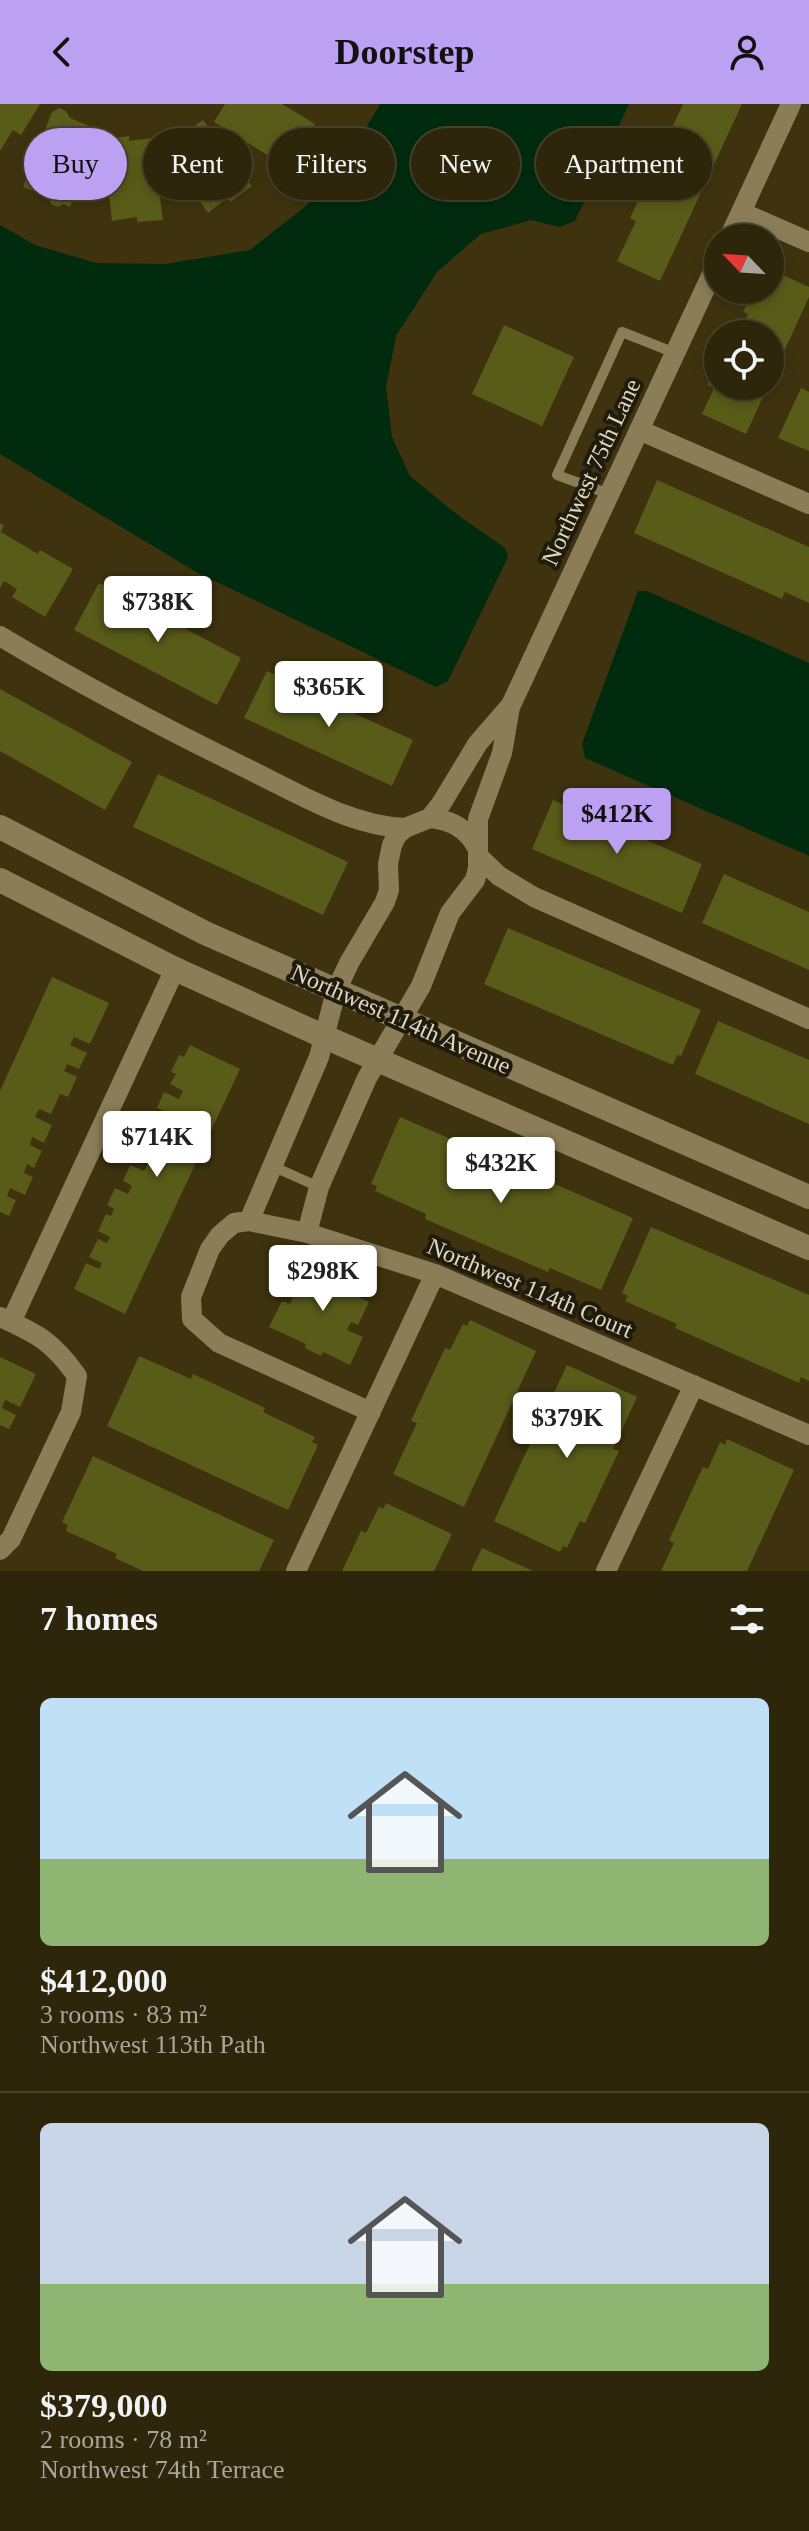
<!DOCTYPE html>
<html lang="en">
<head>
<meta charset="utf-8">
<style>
	body { margin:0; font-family:"Times New Roman",serif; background:#3a3218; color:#f1f3f6; height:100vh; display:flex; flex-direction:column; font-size:30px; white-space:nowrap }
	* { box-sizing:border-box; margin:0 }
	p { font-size:26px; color:#a7a59c }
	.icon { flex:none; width:44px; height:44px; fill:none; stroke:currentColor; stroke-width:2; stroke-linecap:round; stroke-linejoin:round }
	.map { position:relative; height:1467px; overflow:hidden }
	.details { display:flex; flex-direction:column; background:#2e260a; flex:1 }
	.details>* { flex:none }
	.guide { position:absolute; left:24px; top:24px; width:762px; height:72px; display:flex; gap:16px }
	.needle { width:52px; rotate:295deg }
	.buttons { position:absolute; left:704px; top:120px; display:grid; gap:16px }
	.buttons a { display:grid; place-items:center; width:80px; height:80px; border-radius:50%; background:#2e260a; box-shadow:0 4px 12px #0003,0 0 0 2px #49432b; font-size:40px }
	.price { position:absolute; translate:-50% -68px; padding:0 18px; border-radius:8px; background:#fff; color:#222; font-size:26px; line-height:52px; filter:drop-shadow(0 2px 4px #0008) }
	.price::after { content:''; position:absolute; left:50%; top:48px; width:24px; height:18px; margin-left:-12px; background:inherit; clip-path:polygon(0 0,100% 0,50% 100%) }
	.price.current { background:#bca0f2; color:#111 }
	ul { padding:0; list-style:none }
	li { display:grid; align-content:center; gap:16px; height:424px; padding:0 40px }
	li+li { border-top:2px solid #49432b }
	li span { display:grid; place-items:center; height:248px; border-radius:12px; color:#555 }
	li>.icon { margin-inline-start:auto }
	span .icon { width:144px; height:144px; fill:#fffc; stroke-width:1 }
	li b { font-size:34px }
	h2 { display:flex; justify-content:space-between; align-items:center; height:96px; padding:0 40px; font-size:34px }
	.tag { padding:0 28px; border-radius:36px; background:#2e260a; box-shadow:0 4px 12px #0003,0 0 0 2px #49432b; font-size:28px; line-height:72px }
	.tag.current { background:#bca0f2; color:#111 }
	header { display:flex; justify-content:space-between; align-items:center; height:104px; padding:0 40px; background:#bca0f2; color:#111; font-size:36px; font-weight:800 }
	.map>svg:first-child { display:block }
	.water { fill:#002b0f }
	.building { fill:#595b19 }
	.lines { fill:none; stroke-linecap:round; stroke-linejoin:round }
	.lane { stroke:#8a7d58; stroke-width:10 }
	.street { stroke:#8a7d58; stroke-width:20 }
	.secondary { stroke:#8a7d58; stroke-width:24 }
	.labels { text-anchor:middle; stroke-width:8; stroke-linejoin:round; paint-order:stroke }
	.street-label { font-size:24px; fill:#ded7c4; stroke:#201b0c }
</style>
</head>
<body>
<header><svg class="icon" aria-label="back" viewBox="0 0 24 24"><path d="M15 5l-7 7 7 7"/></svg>Doorstep<svg class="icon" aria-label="person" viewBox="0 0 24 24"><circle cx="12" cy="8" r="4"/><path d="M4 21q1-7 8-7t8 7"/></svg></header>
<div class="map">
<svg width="809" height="1467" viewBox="0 0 809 1467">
	<rect width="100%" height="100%" fill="#3e330e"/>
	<!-- water -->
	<path class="water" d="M380,0H629L575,117L560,123L531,116L481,130L437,168L396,232L386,283L392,333L410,372L459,412L505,444L508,453L448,577L436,583L198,469L0,350V121L35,141L96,159L165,160L250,146L306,102L356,41Z
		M638,487H647L809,559V752L585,654L582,640Z"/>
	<!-- building -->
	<path class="building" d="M0,0H40L21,31L13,26L0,47Z
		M225,0H282L315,20L303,40L300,38L285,62L214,18Z
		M683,0H742L660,177L617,157L636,117L630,114Z
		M59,4L66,7L70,14L99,26L70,103L64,100L58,103L51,100L49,93L23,83L52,8Z
		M203,16L252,82L230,98L227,94L208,109L187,79L198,71L191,62L180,70L165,49L166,42L175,37L172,32L181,25L184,29Z
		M129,32V37L152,34L163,116L137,118V113L112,117L108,82L122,80L120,69L106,71L103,45L107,39H117L116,34Z
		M770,165L809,183V193L770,278V230H739L748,210L743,208L753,186H770Z
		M504,221L574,253L542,322L472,290Z
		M712,270L718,273V282H768L746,330L702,310L714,284L707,281Z
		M801,284L809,288V347L778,334Z
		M657,376L809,443V499L785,488L782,495L634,429Z
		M0,419L4,421L1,428L38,450L40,446L73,465L45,513L12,493L17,485L4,477L0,484Z
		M99,479L241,554L217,601L74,526Z
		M267,567L303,584L301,589L338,607L340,603L413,636L392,682L244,614Z
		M0,585L132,658L105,706L0,647Z
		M158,670L348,758L323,811L133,723Z
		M553,696L702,760L682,809L532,745Z
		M724,770L809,808V866L702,819Z
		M508,824L701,906L681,952L677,951L673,961L484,880Z
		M52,873L109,899L90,940L74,933L70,941L87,949L79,965L67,960L64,967L77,973L68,993L60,990L51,1010L39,1005L35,1013L52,1021L44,1039L32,1033L30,1041L42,1047L34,1064L27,1060L24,1069L33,1073L25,1091L10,1084L7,1092L16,1096L9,1112L0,1108V987Z
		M718,917L809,956V1020L695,970Z
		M190,941L240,965L125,1210L74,1185L86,1159L99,1165L102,1159L89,1153L98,1135L107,1139L110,1133L98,1127L106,1110L111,1112L114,1105L107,1101L115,1084L128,1090L132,1082L123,1077L130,1061L144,1067L148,1059L138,1054L148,1032L142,1029L150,1011L163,1017L167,1008L157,1004L164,988L179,995L183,987L170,980L176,970L171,968L179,951L184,953Z
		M400,1013L633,1114L601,1186L550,1164L548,1168L425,1115L426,1110L375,1087L377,1082L371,1080Z
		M651,1123L809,1191V1277L801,1273L799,1279L675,1224L677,1220L625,1197L628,1192L622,1189Z
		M311,1156L322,1161L324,1158L352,1171L345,1187L369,1198L358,1221L351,1218L347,1226L363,1233L350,1261L323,1248L321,1252L305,1244L306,1240L269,1223L282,1197L290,1200Z
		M470,1216L536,1247L464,1403L393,1370L417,1319L411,1317L445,1244L450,1246L463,1220L467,1222Z
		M139,1252L191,1275L193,1270L265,1304L263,1308L315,1333L312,1338L318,1341L288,1406L107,1322Z
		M0,1253L36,1270L20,1303L5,1296L2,1304L16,1311L9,1325L0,1321Z
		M567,1261L637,1293L613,1345L619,1347L585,1419L580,1417L567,1444L563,1442L560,1448L494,1417Z
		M727,1335L794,1366L747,1467H661L674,1439L669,1436L703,1363L708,1365L720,1338L725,1341Z
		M93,1352L274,1436L259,1467H143L115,1454L117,1450L66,1427L68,1421L62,1418Z
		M386,1399L452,1430L434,1467H342L361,1427L366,1429L379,1403L383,1405Z
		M482,1444L533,1467H471Z"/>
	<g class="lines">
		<!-- lane -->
		<path class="lane" d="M609,390L557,371L622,228L675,249
			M272,1062L319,1083"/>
		<!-- street -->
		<path class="street" d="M741,108L809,138
			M729,134L791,0
			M639,326L809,400
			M0,532C82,581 166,625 252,667C299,690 351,722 405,724
			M430,714C449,716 467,724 476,742
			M478,752L499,772L534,793L809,915
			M249,1117L319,953L336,887L349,859L385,798L389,786L388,760L392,741L397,731L405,724L430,714L441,700L478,639L511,601L718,157
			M307,1129L319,1083L367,974L421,882L450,809L475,776L478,764V715L502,649L510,603
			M0,1213C38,1230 53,1238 77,1272L71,1308L11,1435L0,1446
			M11,1218L175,865
			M371,1308L219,1239L192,1215L191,1193L210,1145L220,1131L234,1119L249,1117L307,1129L435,1170L809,1331
			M296,1467L435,1170
			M606,1467L694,1281"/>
		<!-- secondary -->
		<path class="secondary" d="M0,723L205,829L809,1093
			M0,776L175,865L325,933L809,1144"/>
	</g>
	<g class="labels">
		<!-- street labels -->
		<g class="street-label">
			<text transform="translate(591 368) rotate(-65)" y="8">Northwest 75th Lane</text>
			<text transform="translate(401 915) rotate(24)" y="8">Northwest 114th Avenue</text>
			<text transform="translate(530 1184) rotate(23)" y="8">Northwest 114th Court</text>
		</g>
	</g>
</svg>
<div class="buttons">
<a><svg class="needle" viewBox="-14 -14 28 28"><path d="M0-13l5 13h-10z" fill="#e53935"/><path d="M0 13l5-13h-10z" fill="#a7a59c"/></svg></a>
<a><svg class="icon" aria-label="locate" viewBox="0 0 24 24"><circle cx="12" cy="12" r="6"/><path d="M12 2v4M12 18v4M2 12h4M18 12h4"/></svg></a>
</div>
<b class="price" style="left:158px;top:540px">$738K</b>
<b class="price" style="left:329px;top:625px">$365K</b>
<b class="price current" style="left:617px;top:752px">$412K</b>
<b class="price" style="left:157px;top:1075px">$714K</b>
<b class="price" style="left:501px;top:1101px">$432K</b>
<b class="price" style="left:323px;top:1209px">$298K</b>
<b class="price" style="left:567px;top:1356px">$379K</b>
<div class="guide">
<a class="tag current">Buy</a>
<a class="tag">Rent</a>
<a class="tag">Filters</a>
<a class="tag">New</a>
<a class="tag">Apartment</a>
</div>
</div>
<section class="details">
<h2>7 homes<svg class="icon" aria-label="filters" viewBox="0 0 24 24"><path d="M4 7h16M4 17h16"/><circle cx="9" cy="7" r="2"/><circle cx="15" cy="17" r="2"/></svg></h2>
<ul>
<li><span style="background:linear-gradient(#bfe0f5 65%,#8fb573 0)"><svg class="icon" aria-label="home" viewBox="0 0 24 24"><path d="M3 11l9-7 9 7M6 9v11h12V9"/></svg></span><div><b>$412,000</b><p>3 rooms · 83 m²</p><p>Northwest 113th Path</p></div></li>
<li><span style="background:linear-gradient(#c9d6e8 65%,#8fb573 0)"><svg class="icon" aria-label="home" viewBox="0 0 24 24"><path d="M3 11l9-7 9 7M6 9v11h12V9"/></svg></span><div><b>$379,000</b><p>2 rooms · 78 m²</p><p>Northwest 74th Terrace</p></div></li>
</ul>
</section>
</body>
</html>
